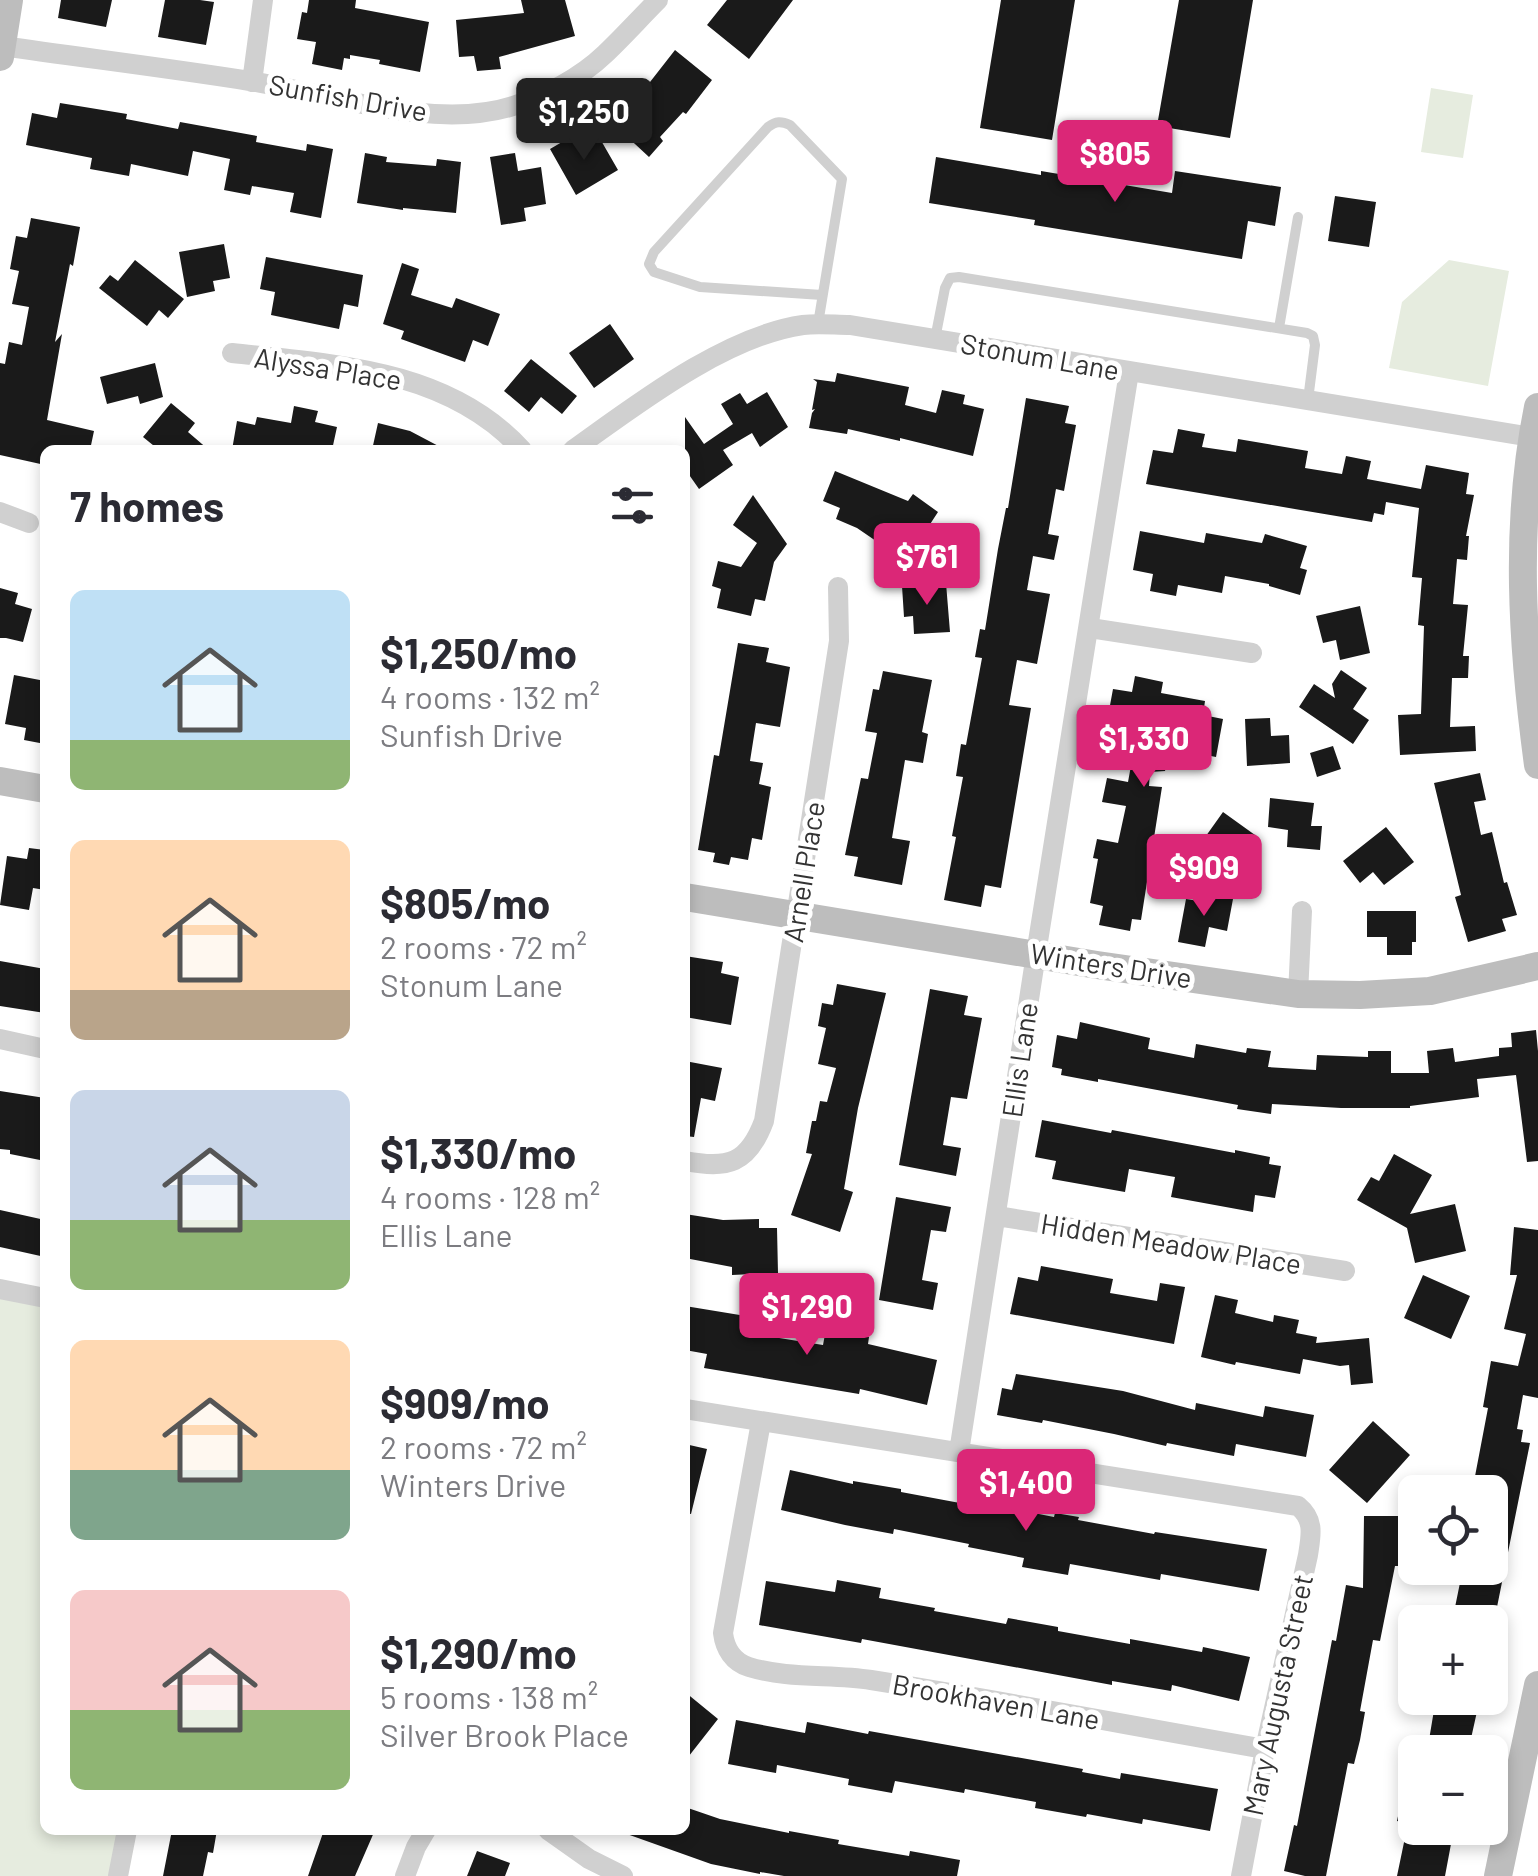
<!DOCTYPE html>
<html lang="en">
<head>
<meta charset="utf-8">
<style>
	body { margin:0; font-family:Barlow,sans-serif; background:#f7f7f7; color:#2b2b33; height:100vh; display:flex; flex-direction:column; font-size:38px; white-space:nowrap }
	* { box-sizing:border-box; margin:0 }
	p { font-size:32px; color:#7c7c81 }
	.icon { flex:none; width:55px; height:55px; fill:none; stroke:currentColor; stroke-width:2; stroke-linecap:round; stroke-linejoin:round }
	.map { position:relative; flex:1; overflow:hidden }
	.details { position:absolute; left:40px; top:445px; width:650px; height:1390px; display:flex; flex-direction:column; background:#fff; border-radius:15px; box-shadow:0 5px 15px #0003 }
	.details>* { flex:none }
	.tools { position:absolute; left:1398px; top:1475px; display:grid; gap:20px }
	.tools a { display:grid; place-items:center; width:110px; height:110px; border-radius:15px; background:#fff; box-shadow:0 5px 15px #0003; font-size:50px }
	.price { position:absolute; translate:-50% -85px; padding:0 22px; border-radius:10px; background:#db2777; color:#fff; font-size:32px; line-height:65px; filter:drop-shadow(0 2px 5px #0008) }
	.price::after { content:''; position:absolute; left:50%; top:60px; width:30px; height:22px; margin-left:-15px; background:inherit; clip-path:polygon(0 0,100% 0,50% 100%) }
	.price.selected { background:#222; color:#fff }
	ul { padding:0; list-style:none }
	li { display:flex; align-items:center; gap:30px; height:250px; padding:0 30px }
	li span { display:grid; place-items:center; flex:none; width:280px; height:200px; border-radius:15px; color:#555 }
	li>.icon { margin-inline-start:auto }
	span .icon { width:120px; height:120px; fill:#fffc; stroke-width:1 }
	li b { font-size:42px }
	h2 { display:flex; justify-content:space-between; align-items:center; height:120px; padding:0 30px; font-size:42px }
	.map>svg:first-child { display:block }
	.green { fill:#e6ecdf }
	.building { fill:#1a1a1a }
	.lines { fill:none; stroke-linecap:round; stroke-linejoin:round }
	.lane { stroke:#d0d0d0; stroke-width:10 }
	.street { stroke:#d0d0d0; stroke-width:20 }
	.secondary { stroke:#bdbdbd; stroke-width:28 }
	.labels { text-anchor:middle; stroke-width:10; stroke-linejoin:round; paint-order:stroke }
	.street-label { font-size:28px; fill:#333; stroke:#fff }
</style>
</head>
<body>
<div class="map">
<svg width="1538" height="1876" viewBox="0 0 1538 1876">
	<rect width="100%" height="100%" fill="#fff"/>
	<!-- green -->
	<path class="green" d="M1431,88L1473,95L1463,158L1421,152Z
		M1449,260L1509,271L1488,386L1389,368L1402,302Z
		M0,1289L45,1298V1830H127L118,1876H0Z"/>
	<!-- building -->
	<path class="building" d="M61,0H112L106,27L58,18Z
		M165,0H200L214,2L206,45L158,37Z
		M309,0H356L355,8L429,22L420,72L379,64L380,60L350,55V59L344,58L342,70L312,64L316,42L297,39L302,12L307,13Z
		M521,0H565L575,36L499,57L501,69L477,71L474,56L459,57L456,20L524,13Z
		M727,0H793L749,59L707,25Z
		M1001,0H1075L1052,140L980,128Z
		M1179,0H1253L1230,138L1157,126Z
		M675,50L712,80L686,114L683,112L660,137L663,141L649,157L607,118L637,86L643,91Z
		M60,103L127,114L126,119L178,129L180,122L257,136L256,142L306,151L307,144L333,149L321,218L290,212L294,193L252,186L250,195L224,190L230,159L193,151L188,176L131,164L129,176L90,169L92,158L26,145L32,113L57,118Z
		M574,135L582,148L599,137L618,170L576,195L550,149Z
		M365,153L387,157L386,162L436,166L437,159L461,162L456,213L403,208V210L357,203Z
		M515,153L518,171L541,167L546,204L524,208L526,221L501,225L490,157Z
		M936,157L1041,175V171L1172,193L1175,171L1281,187L1275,226L1248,221L1242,259L1034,225L1035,220L929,203Z
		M1335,196L1376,202L1369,247L1328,241Z
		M31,218L80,227L73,266L70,264L55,342L62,334L47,420L94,431L90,450H45V465L0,455V363L5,364L9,342L22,345L29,307L12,304L19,271L10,269L16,236L27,238Z
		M224,244L230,278L213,281L215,291L187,297L179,252Z
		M266,257L363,275L358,307L344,304L339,329L271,315L275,292L260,289Z
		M135,260L184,299L168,318L159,310L147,326L99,288L110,275L118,281Z
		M402,263L419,269L411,295L452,308L456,298L500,314L488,346L473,340L465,362L401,339L404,331L383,324Z
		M610,324L634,359L594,388L569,353Z
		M531,359L577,396L562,414L541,397L529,412L504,391Z
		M155,363L163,397L140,404L138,396L107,404L100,377Z
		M837,373L909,387L905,405L936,413L942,390L965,395L963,404L984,409L973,456L900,438V441L848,429L847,434L809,428L812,413L815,409L812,410L817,382L813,379L835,382Z
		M767,392L788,427L760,447L752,433L723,450L733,465L699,489L685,469V417L704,444L733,424L721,404L740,393L747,404Z
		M1026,398L1069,406L1065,423L1076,425L1064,491L1056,489L1048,534L1059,536L1054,560L1033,556L1027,590L1050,594L1037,664L1017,660L1009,705L1031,708L1001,888L985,885L981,907L944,900L956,837L952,836L963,777L956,776L961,744L966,745L982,658L975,657L980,629L985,630L998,549L1006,508H1008Z
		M171,403L195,423L188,432L209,450H159L143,437Z
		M294,406L318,411L315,422L337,427L332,450H232L237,421L255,425L257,417L291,423Z
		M378,423L410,431L446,450H372Z
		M1178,429L1205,434L1202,447L1236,452L1238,439L1308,451L1305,468L1342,474L1346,456L1371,461L1367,479L1421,489L1426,465L1469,473L1466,494L1474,495L1466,536H1469L1467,560L1457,559L1453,604L1468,605L1463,656H1469L1468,678H1452L1450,727L1475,726L1476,751L1400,755L1398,715L1421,714L1424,626L1418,625L1422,578L1412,577L1419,508L1386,502L1384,515L1374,513L1372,522L1146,484L1153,450L1173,453Z
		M835,471L908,501L913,494L938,512L923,535L916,530L898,556L857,528L836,519L840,508L823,501Z
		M753,495L787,544L774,562L765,601L755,599L751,616L717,608L721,589L712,586L718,561L741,567L757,543L733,525Z
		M1140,531L1204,543L1206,533L1262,543L1265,534L1307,546L1300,568L1307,570L1300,595L1269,586V584L1225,576L1222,593L1178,585L1176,596L1150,591L1153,574L1133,570Z
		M946,583L950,632L914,634L913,616L904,617L902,586Z
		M0,588L18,593L15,604L32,609L23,642L6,638H0Z
		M1360,606L1370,653L1340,660L1336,640L1323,643L1316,616Z
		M738,643L769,648L766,662L790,667L780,727L756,723L750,761L763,763L759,784L771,787L762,840L752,838L748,860L731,857L729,865L713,862L715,853L698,850L714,755L719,756Z
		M1341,670L1367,688L1353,709L1369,720L1353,744L1299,707L1314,684L1335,698L1332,684Z
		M883,671L932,680L922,732L928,734L923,763L905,760L892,838L910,841L902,885L854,876L858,857L845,855L861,778L868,779L877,733L865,731L873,689L879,690Z
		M14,675L45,681L42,697L45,698V744L24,740L26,728L5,724Z
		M1135,676L1163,682L1161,693L1205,701L1203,715L1223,719L1216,757L1170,748L1165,771L1150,772L1149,786L1162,787L1141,920L1132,919L1130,931L1099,925L1103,906L1090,903L1098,859L1093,858L1097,839L1118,843L1126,806L1102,802L1107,778L1128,782L1137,733L1106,727L1113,689L1132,692Z
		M1270,718L1271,736L1289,735L1290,763L1247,766L1245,719Z
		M1333,746L1341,769L1317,777L1310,753Z
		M1480,773L1486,800L1474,802L1481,835L1492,832L1504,883L1507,882L1517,915L1502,919L1506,931L1468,942L1455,897L1461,895L1434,783Z
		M1270,798L1314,803L1311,826H1322L1320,850L1287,847L1288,830L1268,827Z
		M1223,812L1255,835L1243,851L1256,861L1241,882L1196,850Z
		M1386,827L1414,862L1384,885L1373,872L1360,883L1343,861Z
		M29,848L45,850V890L33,888L29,910L0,905L7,856L27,859Z
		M1206,894L1233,899L1227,931L1209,927L1205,947L1178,942L1186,899L1205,902Z
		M1367,911H1416V942H1412V955H1387V937H1367Z
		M685,956L723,962L721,973L739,977L731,1025L685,1017Z
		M0,961L45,969V1013L0,1006Z
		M837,984L886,993L858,1108L844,1189L853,1192L840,1232L791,1215L812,1154L806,1153L812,1121H816L820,1101L827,1102L836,1068L818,1064L826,1028L818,1026L822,1003L833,1005Z
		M930,989L968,996L964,1015L982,1018L967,1099L951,1097L943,1145L961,1148L956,1176L899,1165Z
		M1080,1022L1150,1038L1148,1049L1194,1058L1196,1044L1246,1053L1247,1048L1271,1051L1268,1067L1316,1070L1317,1055L1368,1057V1051H1391V1073H1429L1427,1051L1453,1048L1455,1062L1499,1056V1048L1512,1047L1511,1033L1536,1030L1538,1051V1161L1527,1162L1516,1075L1477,1079L1479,1097L1410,1106V1108H1341L1272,1104L1271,1114L1237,1109L1238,1105L1098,1079V1082L1061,1075L1062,1069L1052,1067L1057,1035L1077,1039Z
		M685,1061L722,1068L715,1101L701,1098L694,1137L685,1136Z
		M0,1091L45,1098L42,1111H45V1161L10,1154V1150L0,1149Z
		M1042,1120L1111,1133L1112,1130L1235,1153V1150L1270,1157L1269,1164L1281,1166L1275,1198L1255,1195L1253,1212L1171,1197L1175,1177L1129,1169L1125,1192L1052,1179L1056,1161L1035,1157Z
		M1394,1154L1432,1175L1410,1214L1455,1204L1466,1251L1415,1263L1407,1228L1357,1200L1371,1177L1379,1181Z
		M896,1197L951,1207L946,1232L931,1230L922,1280L938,1283L933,1310L879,1300Z
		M0,1210L45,1220V1257L0,1247Z
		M685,1214L723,1220L759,1219V1228H777L778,1273L732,1275V1267L685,1258Z
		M1514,1227L1538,1230V1398L1523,1395L1517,1429L1523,1430L1521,1442L1530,1443L1494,1622H1452L1463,1568H1490V1492H1472L1488,1408L1483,1407L1491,1361L1518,1366L1526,1334L1504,1329L1517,1275H1510Z
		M1041,1266L1113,1279L1110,1293L1157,1301L1160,1283L1185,1287L1174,1344L1010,1314L1018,1277L1038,1281Z
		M1423,1275L1470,1296L1451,1339L1404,1318Z
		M1215,1295L1238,1300L1235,1313L1273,1322L1274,1315L1299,1320L1296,1333L1317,1337L1316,1343L1369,1338L1373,1383L1351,1385L1349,1365L1340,1366L1303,1359L1300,1374L1236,1362L1235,1365L1201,1357Z
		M685,1306L758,1318L755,1334L823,1345L826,1329L869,1337L868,1344L937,1360L927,1405L860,1389L859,1394L704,1368L707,1354L685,1350Z
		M1016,1374L1123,1391L1195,1410L1196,1403L1263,1417L1265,1406L1314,1415L1306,1457L1236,1444L1234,1456L1167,1443L1166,1446L1114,1434L1043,1420L1042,1423L997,1415L1002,1388L1012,1390Z
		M1373,1421L1410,1455L1367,1503L1329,1470Z
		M685,1444L707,1449L691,1514L685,1513Z
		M790,1470L853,1484V1481L901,1489V1492L976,1506L977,1502L1054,1517L1055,1513L1079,1517L1078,1520L1154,1534L1155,1532L1267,1549L1259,1591L1161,1574L1160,1580L1070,1564L1068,1575L1022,1567L1024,1558L968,1547L969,1544L894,1529L893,1534L845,1525L781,1510Z
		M1364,1516H1406V1566H1395L1380,1641L1373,1640L1360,1711L1365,1712L1360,1740L1354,1764L1348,1763L1326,1876H1305L1284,1871L1294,1825L1297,1826L1332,1640L1336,1641L1346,1585L1363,1588Z
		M837,1580L881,1588L879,1598L935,1608L934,1611L1006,1624L1008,1618L1058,1627V1631L1130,1644V1639L1202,1652L1203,1647L1250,1657L1239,1701L1172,1685L1171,1691L1112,1681V1685L862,1639L861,1643L759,1625L766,1581L835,1592Z
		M685,1692L718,1719L685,1761Z
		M1436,1698H1480L1468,1752H1427Z
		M736,1720L805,1733L807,1722L868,1734L869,1731L1083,1769L1082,1772L1120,1779L1121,1773L1218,1789L1210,1831L1143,1819L1142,1824L1087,1814L1086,1817L1035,1808L1036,1802L965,1789L964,1793L895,1781L892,1793L848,1785L849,1779L777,1765L776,1773L728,1764Z
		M1407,1773L1415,1774V1825L1397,1821Z
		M685,1807L720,1819L789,1833V1831L839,1840L838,1844L909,1856L910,1851L960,1860L957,1876H784L760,1872V1874L711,1864L624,1833L625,1830H685Z
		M1407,1828H1454L1445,1876H1397Z
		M172,1830H217L213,1853L208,1852L203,1876H163Z
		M324,1830H375L355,1876H308Z
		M477,1851L510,1863L505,1876H467Z"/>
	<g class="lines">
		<!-- lane -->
		<path class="lane" d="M818,324L842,179L790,125C781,121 776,121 768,127L654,252L649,264L654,272L700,287L822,295
			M1279,328L1298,217
			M935,339L945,288L950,278L959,277L1307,333L1313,336L1315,345L1308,400"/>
		<!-- street -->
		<path class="street" d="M2,46C85,58 168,68 250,81C328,94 436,131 513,106C545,96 580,78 605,54C623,37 640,18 658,0
			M252,82L263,0
			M232,353C334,364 449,369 522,450
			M573,450C636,405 725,336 803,325C818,323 835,325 850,325L1538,438
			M0,512L29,523
			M1090,628L1252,653
			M1298,994L1302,911
			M0,1039L45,1049
			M685,1161C728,1169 748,1164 764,1121L839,641L838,587
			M997,1216L1345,1271
			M0,1289L45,1298
			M685,1409L1298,1506C1315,1520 1311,1535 1308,1555L1265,1749L1241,1876
			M761,1422L723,1633C725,1649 733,1662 749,1667C788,1679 831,1674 871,1680C1003,1701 1133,1726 1265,1749
			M959,1452L1036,954L1129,372
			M548,1830L589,1859L623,1876
			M118,1876L127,1830
			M405,1876L416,1847L426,1830"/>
		<!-- secondary -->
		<path class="secondary" d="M0,57L9,0
			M1538,407C1514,525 1522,646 1538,765
			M0,781L45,789
			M685,897L1097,965L1298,994L1360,995L1430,991L1538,966
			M1498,1876L1538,1685"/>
	</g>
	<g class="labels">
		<!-- street labels -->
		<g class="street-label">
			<text transform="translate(348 98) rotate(10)" y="10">Sunfish Drive</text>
			<text transform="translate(1040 357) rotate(10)" y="10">Stonum Lane</text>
			<text transform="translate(328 369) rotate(9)" y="10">Alyssa Place</text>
			<text transform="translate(804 872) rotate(-81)" y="10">Arnell Place</text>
			<text transform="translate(1111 966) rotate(9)" y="10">Winters Drive</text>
			<text transform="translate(1020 1060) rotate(-82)" y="10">Ellis Lane</text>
			<text transform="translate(1171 1244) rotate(9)" y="10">Hidden Meadow Place</text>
			<text transform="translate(1278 1695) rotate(-78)" y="10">Mary Augusta Street</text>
			<text transform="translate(996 1702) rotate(10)" y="10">Brookhaven Lane</text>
		</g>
	</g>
</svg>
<div class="tools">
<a><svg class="icon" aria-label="locate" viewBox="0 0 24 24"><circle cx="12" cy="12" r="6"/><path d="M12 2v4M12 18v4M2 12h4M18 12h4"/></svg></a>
<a>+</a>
<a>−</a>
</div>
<b class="price selected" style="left:584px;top:163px">$1,250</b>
<b class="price" style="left:1115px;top:205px">$805</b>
<b class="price" style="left:927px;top:608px">$761</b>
<b class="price" style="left:1144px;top:790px">$1,330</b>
<b class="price" style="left:1204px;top:919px">$909</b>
<b class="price" style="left:807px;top:1358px">$1,290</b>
<b class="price" style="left:1026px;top:1534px">$1,400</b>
<section class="details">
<h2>7 homes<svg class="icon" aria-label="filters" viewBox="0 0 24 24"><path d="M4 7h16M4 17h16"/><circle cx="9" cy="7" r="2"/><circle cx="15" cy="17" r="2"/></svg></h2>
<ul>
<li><span style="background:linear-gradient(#bfe0f5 75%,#8fb573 0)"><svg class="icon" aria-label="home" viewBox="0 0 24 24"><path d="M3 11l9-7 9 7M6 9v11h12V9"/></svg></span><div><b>$1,250/mo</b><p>4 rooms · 132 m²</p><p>Sunfish Drive</p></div></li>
<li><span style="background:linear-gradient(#ffd9b3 75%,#b9a48a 0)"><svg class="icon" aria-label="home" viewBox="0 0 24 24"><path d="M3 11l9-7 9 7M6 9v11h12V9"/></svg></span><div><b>$805/mo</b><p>2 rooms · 72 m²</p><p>Stonum Lane</p></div></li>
<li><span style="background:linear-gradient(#c9d6e8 65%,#8fb573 0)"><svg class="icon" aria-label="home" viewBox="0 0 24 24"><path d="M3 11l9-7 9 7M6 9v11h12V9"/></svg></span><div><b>$1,330/mo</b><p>4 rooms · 128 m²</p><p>Ellis Lane</p></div></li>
<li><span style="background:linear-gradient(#ffd9b3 65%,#7fa58c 0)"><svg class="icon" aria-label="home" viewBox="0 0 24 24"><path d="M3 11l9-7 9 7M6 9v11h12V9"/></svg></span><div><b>$909/mo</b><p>2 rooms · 72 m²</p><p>Winters Drive</p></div></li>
<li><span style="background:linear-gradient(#f6c9c9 60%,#8fb573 0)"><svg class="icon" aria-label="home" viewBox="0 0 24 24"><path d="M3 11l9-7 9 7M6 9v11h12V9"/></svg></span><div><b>$1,290/mo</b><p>5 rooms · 138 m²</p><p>Silver Brook Place</p></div></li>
</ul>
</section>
</div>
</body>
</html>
